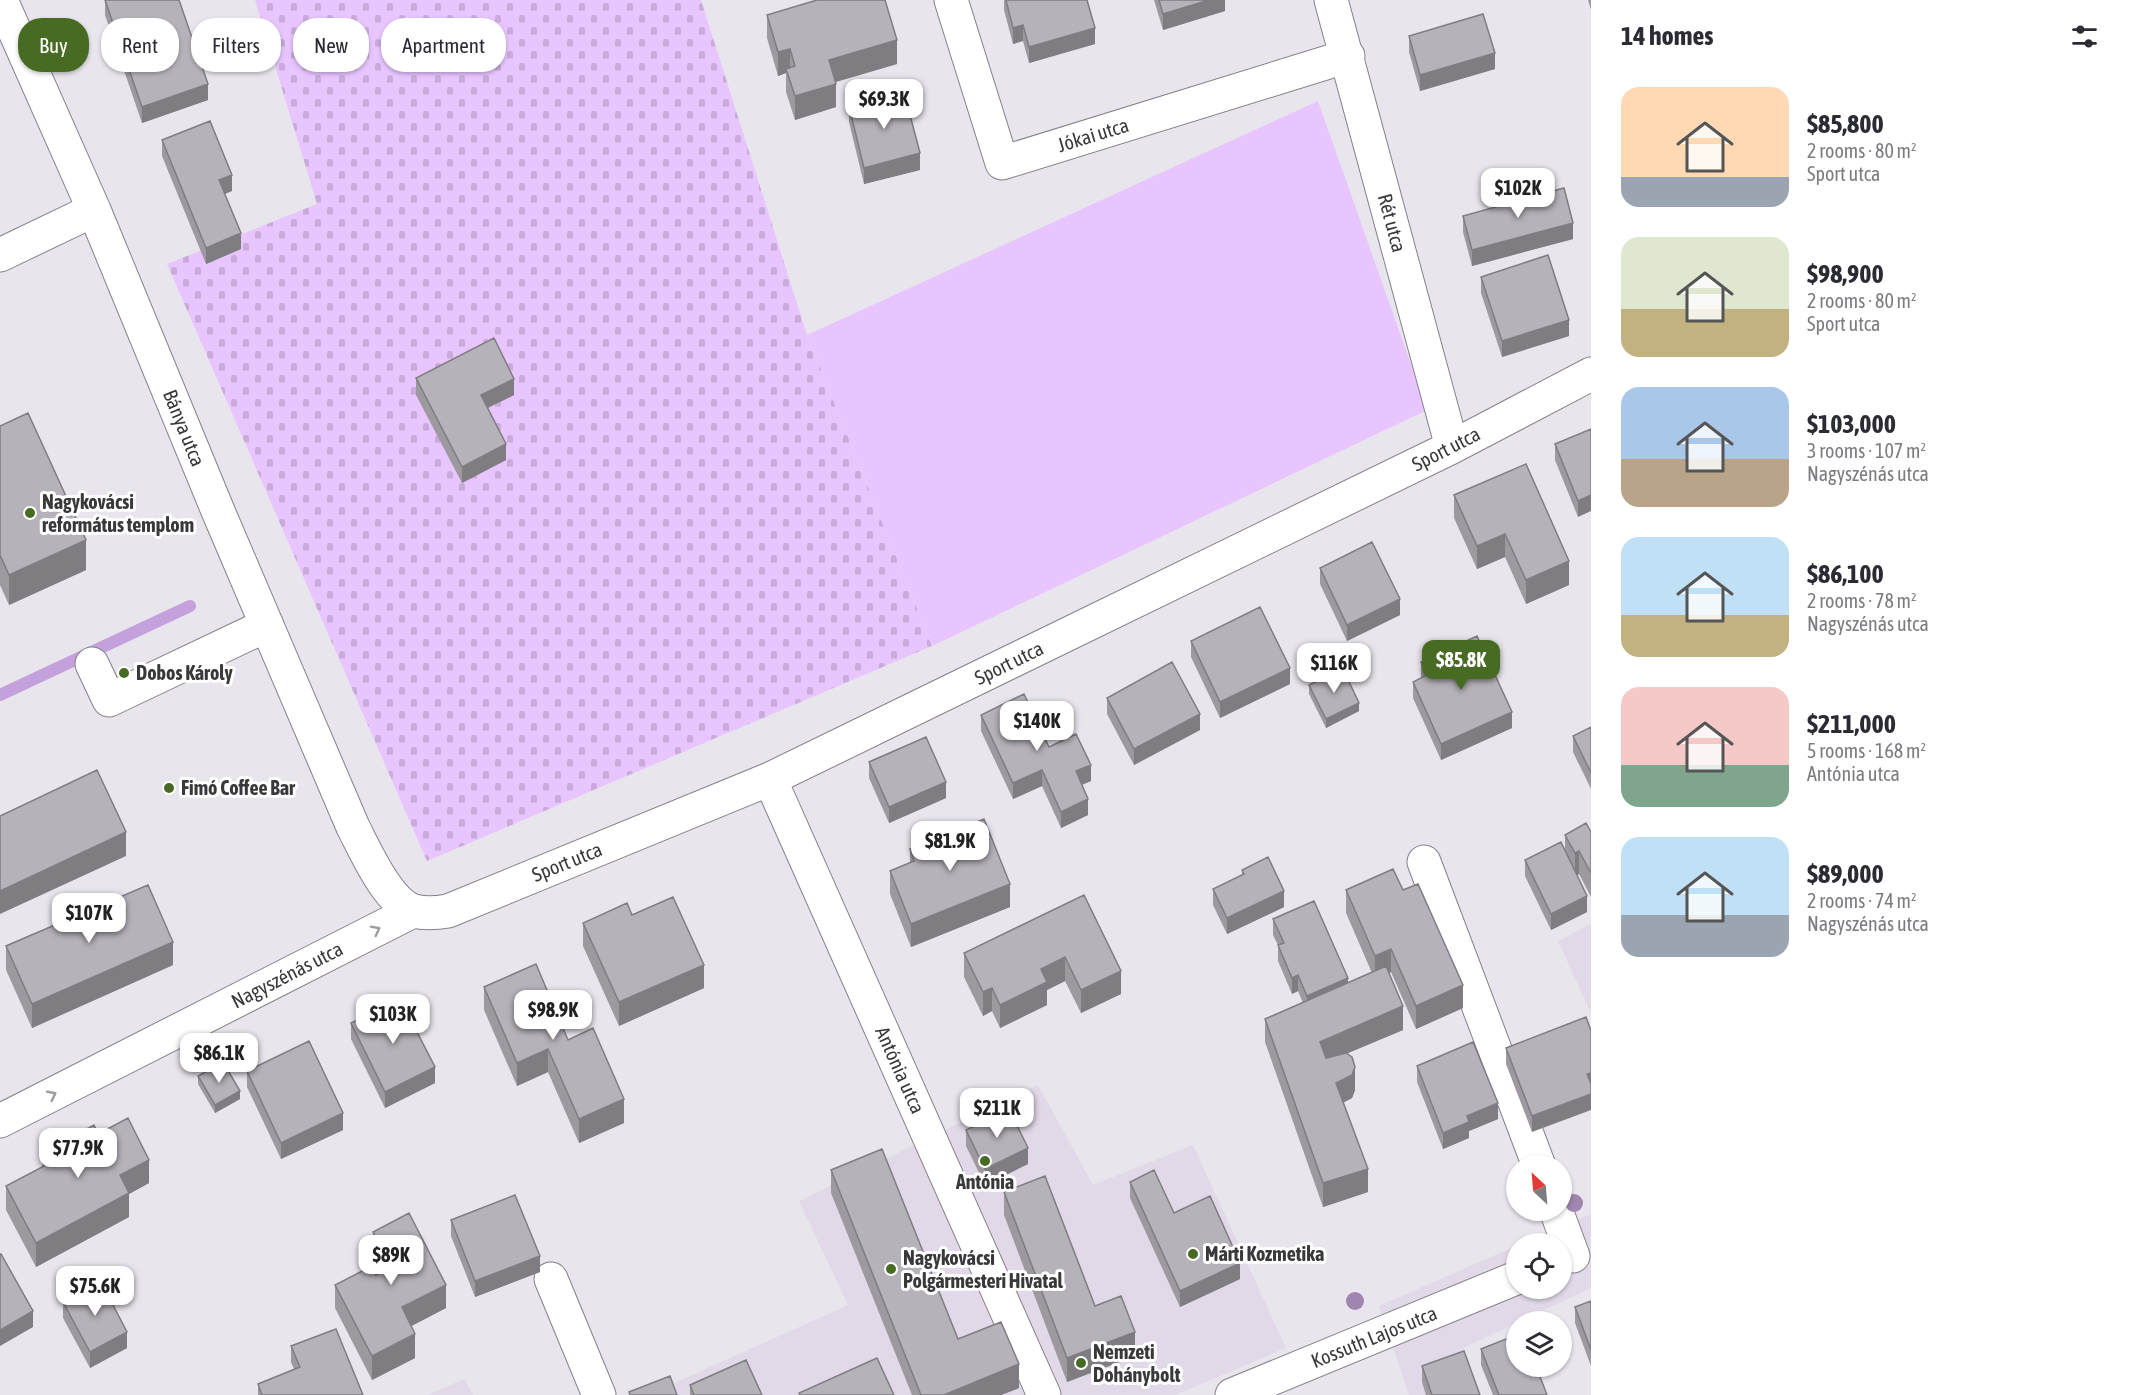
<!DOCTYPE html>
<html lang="en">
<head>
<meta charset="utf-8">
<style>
	body { margin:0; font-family:"Asap Condensed",sans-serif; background:#f2f2f3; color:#2b2b33; height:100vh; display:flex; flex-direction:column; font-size:22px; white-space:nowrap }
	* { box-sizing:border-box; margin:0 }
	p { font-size:20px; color:#7c7c81 }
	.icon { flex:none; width:33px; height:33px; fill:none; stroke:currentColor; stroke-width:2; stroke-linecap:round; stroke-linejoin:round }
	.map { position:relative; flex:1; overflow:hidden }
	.sheet { display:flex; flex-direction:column; background:#fff; width:540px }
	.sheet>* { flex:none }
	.guide { position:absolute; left:18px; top:18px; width:570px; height:54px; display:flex; gap:12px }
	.needle { width:39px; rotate:334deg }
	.tools { position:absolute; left:1506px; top:1155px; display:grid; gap:12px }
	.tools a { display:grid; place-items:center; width:66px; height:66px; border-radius:50%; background:#fff; box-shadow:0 2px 4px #0004; font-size:30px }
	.price { position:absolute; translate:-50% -51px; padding:0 14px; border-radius:12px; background:#fff; color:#222; font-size:20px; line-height:39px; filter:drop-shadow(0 2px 3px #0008) }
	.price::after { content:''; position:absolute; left:50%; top:36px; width:18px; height:14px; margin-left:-9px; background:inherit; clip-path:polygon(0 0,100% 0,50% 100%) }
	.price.current { background:#476b23; color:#fff }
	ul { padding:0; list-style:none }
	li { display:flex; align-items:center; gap:18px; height:150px; padding:0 30px }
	li span { display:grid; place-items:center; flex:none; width:168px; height:120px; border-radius:18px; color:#555 }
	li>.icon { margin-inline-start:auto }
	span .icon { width:72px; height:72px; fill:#fffc; stroke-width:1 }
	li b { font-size:26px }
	h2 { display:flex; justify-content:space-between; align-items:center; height:72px; padding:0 30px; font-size:26px }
	.chip { padding:0 21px; border-radius:24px; background:#fff; box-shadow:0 2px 4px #0004; font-size:21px; line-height:54px }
	.chip.current { background:#476b23; color:#fff }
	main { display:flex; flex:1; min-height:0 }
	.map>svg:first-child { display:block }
	.built { fill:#e1d9e7 }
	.cemetery { fill:url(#cemetery-stones) }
	.pitch { fill:#e8c5ff }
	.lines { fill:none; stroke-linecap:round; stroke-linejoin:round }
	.stream { stroke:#c4a0dc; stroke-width:12 }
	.minor-casing { stroke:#858187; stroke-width:35 }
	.minor { stroke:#fff; stroke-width:33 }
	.tree { fill:#9f85af }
	.wall { fill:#9d999f }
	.shaded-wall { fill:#7f7d82 }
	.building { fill:#b6b2b9; stroke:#7f7d82; stroke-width:1.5 }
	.oneway { stroke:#9c9c9d }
	.poi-dot { fill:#476b23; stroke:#fff; stroke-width:2 }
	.labels { text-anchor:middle; stroke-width:6; stroke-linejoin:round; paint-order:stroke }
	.street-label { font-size:20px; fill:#39383b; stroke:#fff }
	.poi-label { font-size:20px; font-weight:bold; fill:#39383b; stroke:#fff; text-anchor:start }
</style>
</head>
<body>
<main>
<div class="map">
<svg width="1591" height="1395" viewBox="0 0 1591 1395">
	<defs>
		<pattern id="cemetery-stones" width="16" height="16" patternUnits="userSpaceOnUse" patternTransform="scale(1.5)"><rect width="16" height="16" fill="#e8c5ff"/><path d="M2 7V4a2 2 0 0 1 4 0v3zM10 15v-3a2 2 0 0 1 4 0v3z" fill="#c8aadb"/></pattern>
	</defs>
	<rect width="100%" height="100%" fill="#e9e5ec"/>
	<!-- built -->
	<path class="built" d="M1591,924V1013L1558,941Z
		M1038,1085L1093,1185L1193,1145L1286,1348L1175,1395H648L848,1305L799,1201Z
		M1591,1214V1288L1463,1348L1480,1395H1409L1379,1306L1516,1246V1288H1562V1244L1522,1243Z
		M464,1379L473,1395H428Z"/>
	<!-- cemetery -->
	<path class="cemetery" d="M255,0H701L807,335L932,646L427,861L167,264L317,204Z"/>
	<!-- pitch -->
	<path class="pitch" d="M1318,101L1427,410L932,646L807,335Z"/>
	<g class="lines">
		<!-- stream -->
		<path class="stream" d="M0,695L190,606"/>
		<!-- minor casing -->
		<g class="minor-casing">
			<path id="minor" d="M1,0L94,210L218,511L353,827C365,850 388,903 414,911C425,914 437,913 448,911L770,779L1452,447L1591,374
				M951,0L1002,163L1348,56
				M1331,0L1452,447
				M0,255L94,210
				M92,664L109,700L267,625
				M770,779L1044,1395
				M1424,862L1539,1166
				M0,1121L413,911
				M1556,1210L1573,1256
				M551,1279L599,1395
				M1232,1395L1516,1278"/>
		</g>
		<!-- minor -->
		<use href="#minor" class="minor"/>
	</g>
	<!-- trees -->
	<g class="tree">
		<circle cx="1574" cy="1203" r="9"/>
		<circle cx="1355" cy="1301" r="9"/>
	</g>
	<!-- wall -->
	<path class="wall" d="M105,0L208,100L142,123L105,15Z
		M1004,0H1087L1095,44L1029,63L1023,41L1013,44L1004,10Z
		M1154,0H1225V11L1163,30Z
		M1588,0H1591V10Z
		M767,15L897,64L835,82L836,107L795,120L786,92V73L778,76L767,38Z
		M1409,36L1495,69L1420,91L1409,52Z
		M849,106L920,170L864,184L849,122Z
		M162,140L232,191L225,194L241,249L206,264L162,156Z
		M1463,216L1573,239L1472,266L1463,232Z
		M1481,277L1569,336L1502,357L1481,293Z
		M416,378L514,395L488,408L506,460L462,483L416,395Z
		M0,426L86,570L9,605L0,585Z
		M1591,429L1578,517L1555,460V444Z
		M1454,495L1569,585L1526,604L1505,557L1477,569L1454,518Z
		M1320,568L1400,615L1347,641L1320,584Z
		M1191,641L1290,684L1220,718L1191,657Z
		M1421,662L1512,728L1441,760L1413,698V682L1421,678Z
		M1309,685L1359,711L1326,728L1309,694Z
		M1107,698L1200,730L1134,765L1107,714Z
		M981,715L1049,747L1091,781L1082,785L1088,815L1061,828L1042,786L1013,799L981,731Z
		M1591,727V789L1573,752V736Z
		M869,762L946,798L889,823L869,778Z
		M1591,832V897L1579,874L1577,875L1587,912L1551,930L1525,876V860L1565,850V835Z
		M910,849L1010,907L911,947L890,894V871L910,863Z
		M1242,870L1284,907L1227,934L1213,905V889L1242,875Z
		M1346,890H1403L1463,1008L1416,1029L1391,972L1389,973L1403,1030L1347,1053L1355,1090L1352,1098L1343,1103L1368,1192L1323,1207L1265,1042V1019L1303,1003L1298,991L1292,994L1278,961V945L1273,935V919L1348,983L1372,973L1346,913Z
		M1084,895L1121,994L1081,1013L1065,981L1047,990V1005L1000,1028L992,1011L983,1016L964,977V953Z
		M632,915L704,988L619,1026L583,946V923Z
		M6,946L173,965L32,1028L6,970Z
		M484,987L568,1040L624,1123L579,1143L548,1072L517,1086L484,1010Z
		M1586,1017L1532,1132L1506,1064V1048Z
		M351,1023L435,1083L385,1108L351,1039Z
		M1417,1066L1498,1119L1469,1131V1138L1443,1149L1417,1082Z
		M247,1071L343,1130L281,1159L247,1087Z
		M198,1076L240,1099L215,1113L198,1084Z
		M966,1130L1028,1164L985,1185L966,1146Z
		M98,1134L149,1183L129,1194V1217L36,1267L6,1210V1186L42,1167V1153Z
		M831,1170L958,1339L1019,1388L1001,1395H912L831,1193Z
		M1130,1182L1174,1213L1240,1279L1180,1307L1130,1198Z
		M1004,1192L1095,1306L1135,1356L1067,1382L1004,1215Z
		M451,1220L540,1272L475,1297L451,1236Z
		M373,1232L446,1308L411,1326L415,1358L372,1380L335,1308V1285L376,1275L382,1272L373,1255Z
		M1591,1301V1366L1575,1323V1307Z
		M63,1302L127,1348L90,1368L63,1318Z
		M291,1346L363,1395H258V1384L294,1369L291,1362Z
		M1481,1349L1547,1395H1493L1481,1365Z
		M1422,1366L1480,1395H1426L1422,1382Z
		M690,1385L762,1395H690Z"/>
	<!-- shaded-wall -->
	<path class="shaded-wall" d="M1209,0H1225V11L1163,30V14Z
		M1023,25V41L1013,44V28Z
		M1095,28V44L1029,63V47Z
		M897,40V64L829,84V60Z
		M790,49V72L786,69V73L778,76V52Z
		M1495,53V69L1420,91V75Z
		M208,84V100L142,123V107Z
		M836,84V107L795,120V96Z
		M920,153V170L864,184V168Z
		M232,175V191L219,196V180Z
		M1573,223V239L1472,266V250Z
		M241,233V249L206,264V248Z
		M1569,320V336L1502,357V341Z
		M514,379V395L481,411V395Z
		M506,444V460L462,483V467Z
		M1591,495V511L1578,517V501Z
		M1505,534V557L1477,569V546Z
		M86,540V570L9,605V575Z
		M1569,561V585L1526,604V580Z
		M1400,599V615L1347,641V625Z
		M1290,668V684L1220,718V702Z
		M1359,703V711L1326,728V719Z
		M1512,712V728L1441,760V744Z
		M1200,714V730L1134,765V749Z
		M1091,765V781L1076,787V771Z
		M1042,770V786L1013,799V783Z
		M946,782V798L889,823V807Z
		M1088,799V815L1061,828V812Z
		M126,832V856L0,914V891Z
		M1579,851V874L1575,876V853Z
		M1010,884V907L911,947V924Z
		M1284,891V907L1227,934V918Z
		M1587,896V912L1551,930V914Z
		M173,942V965L32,1028V1004Z
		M1391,949V972L1375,979V956Z
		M1065,957V981L1047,990V1005L1000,1028V1005L1041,969Z
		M704,965V988L619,1026V1002Z
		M1121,971V994L1081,1013V990Z
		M1298,975V991L1292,994V978Z
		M1348,978V994L1307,1012V996Z
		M1463,985V1008L1416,1029V1006Z
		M992,988V1011L983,1016V992Z
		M1403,1006V1030L1320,1065V1042Z
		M548,1049V1072L517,1086V1063Z
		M435,1067V1083L385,1108V1092Z
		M1355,1067V1090L1352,1098L1336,1106V1083Z
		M1591,1073V1089L1587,1074Z
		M240,1091V1099L215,1113V1105Z
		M1591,1094V1110L1532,1132V1116Z
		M624,1099V1123L579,1143V1119Z
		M1498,1103V1119L1469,1131V1138L1443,1149V1133L1467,1116Z
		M343,1113V1130L281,1159V1143Z
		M1028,1148V1164L985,1185V1169Z
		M149,1160V1183L129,1194V1217L36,1267V1243L120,1175Z
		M1368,1169V1192L1323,1207V1183Z
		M540,1256V1272L475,1297V1281Z
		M1240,1263V1279L1180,1307V1291Z
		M446,1285V1308L402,1331V1307Z
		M33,1311V1327L0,1346V1330Z
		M127,1332V1348L90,1368V1352Z
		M1135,1332V1356L1067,1382V1358Z
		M415,1334V1358L372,1380V1356Z
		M1019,1364V1388L1001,1395H944Z"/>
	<!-- building -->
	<path class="building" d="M105,0H179L208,84L142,107Z
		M817,0H885L897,40L829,60L836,84L795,96L786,69L795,66L790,49L778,52L767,15Z
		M1006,0H1087L1095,28L1029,47L1023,25L1013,28Z
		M1159,0H1209L1163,14Z
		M1483,14L1495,53L1420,75L1409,36Z
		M904,92L920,153L864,168L849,106Z
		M210,121L232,175L219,180L241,233L206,248L162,140Z
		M1564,188L1573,223L1472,250L1463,216Z
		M1548,255L1569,320L1502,341L1481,277Z
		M494,338L514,379L481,395L506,444L462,467L416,378Z
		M28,413L86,540L9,575L0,555V426Z
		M1591,429V495L1578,501L1555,444Z
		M1526,464L1569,561L1526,580L1505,534L1477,546L1454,495Z
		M1372,542L1400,599L1347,625L1320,568Z
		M1260,607L1290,668L1220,702L1191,641Z
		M1477,636L1512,712L1441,744L1413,682L1427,675L1421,662Z
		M1172,662L1200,714L1134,749L1107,698Z
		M1343,669L1359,703L1326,719L1309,685Z
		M1024,694L1049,747L1076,734L1091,765L1076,771L1088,799L1061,812L1042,770L1013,783L981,715Z
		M1591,727V773L1573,736Z
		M926,737L946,782L889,807L869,762Z
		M97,770L126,832L0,891V816Z
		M984,819L1010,884L911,924L890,871L914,861L910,849Z
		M1586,823L1591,832V873L1579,851L1575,853L1565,835Z
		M1561,842L1587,896L1551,914L1525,860Z
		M1268,857L1284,891L1227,918L1213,889L1244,874L1242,870Z
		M1393,869L1403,890L1418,884L1463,985L1416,1006L1391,949L1375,956L1346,890Z
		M148,885L173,942L32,1004L6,946Z
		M1084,895L1121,971L1081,990L1065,957L1041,969L1047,982L1000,1005L992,988L983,992L964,953Z
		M673,897L704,965L619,1002L583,923L627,903L632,915Z
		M1314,901L1348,978L1307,996L1298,975L1292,978L1278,945L1284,943L1273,919Z
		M536,964L568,1040L593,1028L624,1099L579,1119L548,1049L517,1063L484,987Z
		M1386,966L1403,1006L1320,1042L1326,1058L1346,1053L1352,1057L1355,1067L1352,1075L1336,1083L1368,1169L1323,1183L1265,1019Z
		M400,999L435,1067L385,1092L351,1023Z
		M1586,1017L1591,1031V1073L1587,1074L1591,1084V1094L1532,1116L1506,1048Z
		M309,1041L343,1113L281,1143L247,1071Z
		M1473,1042L1498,1103L1467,1116L1469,1122L1443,1133L1417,1066Z
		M223,1062L240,1091L215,1105L198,1076Z
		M1009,1109L1028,1148L985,1169L966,1130Z
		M128,1118L149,1160L120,1175L129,1193L36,1243L6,1186L48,1164L42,1153L94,1125L98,1134Z
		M882,1149L958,1339L1001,1322L1019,1364L944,1395H921L831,1170Z
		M1154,1170L1174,1213L1210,1196L1240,1263L1180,1291L1130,1182Z
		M1045,1176L1095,1306L1121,1296L1135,1332L1067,1358L1004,1192Z
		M515,1195L540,1256L475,1281L451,1220Z
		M409,1213L446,1285L402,1307L415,1334L372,1356L335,1285L372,1266L376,1275L392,1268L373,1232Z
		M0,1254H1L33,1311L0,1330Z
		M101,1282L127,1332L90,1352L63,1302Z
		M1591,1301V1350L1575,1307Z
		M336,1329L363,1395H262L258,1384L300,1367L291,1346Z
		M1516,1335V1366H1536L1547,1395H1499L1481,1349Z
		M1464,1351L1480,1395H1432L1422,1366Z
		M877,1358L894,1395H800L799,1393Z
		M746,1360L762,1395H694L690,1385Z
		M670,1376L677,1395H630L629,1392Z"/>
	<!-- one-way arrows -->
	<defs><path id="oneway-chevron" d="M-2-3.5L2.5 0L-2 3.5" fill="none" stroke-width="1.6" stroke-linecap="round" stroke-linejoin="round" transform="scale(1.5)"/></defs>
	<g class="oneway">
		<use href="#oneway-chevron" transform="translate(376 930) rotate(-27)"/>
		<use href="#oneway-chevron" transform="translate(52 1095) rotate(-27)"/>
	</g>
	<!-- markers -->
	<g class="poi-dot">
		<circle cx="30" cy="513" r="6"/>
		<circle cx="124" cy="673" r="6"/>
		<circle cx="169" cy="788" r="6"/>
		<circle cx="985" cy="1161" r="6"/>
		<circle cx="1193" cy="1254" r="6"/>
		<circle cx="891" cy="1269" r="6"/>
		<circle cx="1081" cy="1363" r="6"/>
	</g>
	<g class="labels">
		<!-- street labels -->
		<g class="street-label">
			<text transform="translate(1093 135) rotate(-17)" y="7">Jókai utca</text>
			<text transform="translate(1392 223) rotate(75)" y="7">Rét utca</text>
			<text transform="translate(184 428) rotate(68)" y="7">Bánya utca</text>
			<text transform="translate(1446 449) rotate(-27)" y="7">Sport utca</text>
			<text transform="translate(1009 663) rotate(-26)" y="7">Sport utca</text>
			<text transform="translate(567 862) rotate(-22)" y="7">Sport utca</text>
			<text transform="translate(287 975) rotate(-27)" y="7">Nagyszénás utca</text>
			<text transform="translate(900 1070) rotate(66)" y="7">Antónia utca</text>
			<text transform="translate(1374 1337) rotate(-22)" y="7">Kossuth Lajos utca</text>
		</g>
		<!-- poi labels -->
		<g class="poi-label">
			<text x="42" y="509">Nagykovácsi<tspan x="42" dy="23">református templom</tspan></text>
			<text x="136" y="680">Dobos Károly</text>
			<text x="181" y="795">Fimó Coffee Bar</text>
			<text x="985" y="1189" text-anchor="middle">Antónia</text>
			<text x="1205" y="1261">Márti Kozmetika</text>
			<text x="903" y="1265">Nagykovácsi<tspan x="903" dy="23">Polgármesteri Hivatal</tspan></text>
			<text x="1093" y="1359">Nemzeti<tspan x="1093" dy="23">Dohánybolt</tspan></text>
		</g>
	</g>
</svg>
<div class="tools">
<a><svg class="needle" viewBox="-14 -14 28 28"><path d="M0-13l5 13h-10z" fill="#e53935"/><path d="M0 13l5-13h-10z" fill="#7c7c81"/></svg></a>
<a><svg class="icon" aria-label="locate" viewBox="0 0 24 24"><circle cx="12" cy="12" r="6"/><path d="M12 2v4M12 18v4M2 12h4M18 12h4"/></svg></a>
<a><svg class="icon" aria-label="layers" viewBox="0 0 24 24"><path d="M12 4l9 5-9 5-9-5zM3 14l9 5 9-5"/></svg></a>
</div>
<b class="price" style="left:884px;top:130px">$69.3K</b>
<b class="price" style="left:1518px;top:219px">$102K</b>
<b class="price current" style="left:1461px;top:691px">$85.8K</b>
<b class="price" style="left:1334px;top:694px">$116K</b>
<b class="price" style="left:1037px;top:752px">$140K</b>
<b class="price" style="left:950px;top:872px">$81.9K</b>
<b class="price" style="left:89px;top:944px">$107K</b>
<b class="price" style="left:553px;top:1041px">$98.9K</b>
<b class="price" style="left:393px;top:1045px">$103K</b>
<b class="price" style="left:219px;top:1084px">$86.1K</b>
<b class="price" style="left:997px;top:1139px">$211K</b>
<b class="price" style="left:78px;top:1179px">$77.9K</b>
<b class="price" style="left:391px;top:1286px">$89K</b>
<b class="price" style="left:95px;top:1317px">$75.6K</b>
<div class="guide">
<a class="chip current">Buy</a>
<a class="chip">Rent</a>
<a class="chip">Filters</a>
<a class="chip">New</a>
<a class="chip">Apartment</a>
</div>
</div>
<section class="sheet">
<h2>14 homes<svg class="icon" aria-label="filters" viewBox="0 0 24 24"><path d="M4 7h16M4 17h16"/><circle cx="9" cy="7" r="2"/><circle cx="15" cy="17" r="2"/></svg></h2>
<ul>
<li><span style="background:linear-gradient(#ffd9b3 75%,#9aa5b1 0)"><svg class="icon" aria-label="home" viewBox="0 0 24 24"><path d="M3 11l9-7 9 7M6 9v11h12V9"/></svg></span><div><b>$85,800</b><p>2 rooms · 80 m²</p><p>Sport utca</p></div></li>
<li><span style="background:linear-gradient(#dfe7d0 60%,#c2b280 0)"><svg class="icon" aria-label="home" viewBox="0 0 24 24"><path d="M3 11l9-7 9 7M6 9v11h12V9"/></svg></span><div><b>$98,900</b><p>2 rooms · 80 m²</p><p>Sport utca</p></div></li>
<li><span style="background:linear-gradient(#a9c7e8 60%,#b9a48a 0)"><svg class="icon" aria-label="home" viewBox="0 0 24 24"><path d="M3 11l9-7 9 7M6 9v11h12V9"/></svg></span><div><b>$103,000</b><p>3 rooms · 107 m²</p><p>Nagyszénás utca</p></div></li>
<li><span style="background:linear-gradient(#bfe0f5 65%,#c2b280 0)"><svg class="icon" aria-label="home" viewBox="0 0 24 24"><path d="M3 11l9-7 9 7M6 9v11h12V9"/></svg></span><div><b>$86,100</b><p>2 rooms · 78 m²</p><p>Nagyszénás utca</p></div></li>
<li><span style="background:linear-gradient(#f6c9c9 65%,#7fa58c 0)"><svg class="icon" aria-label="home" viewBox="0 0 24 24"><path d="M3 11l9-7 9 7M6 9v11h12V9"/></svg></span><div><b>$211,000</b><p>5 rooms · 168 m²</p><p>Antónia utca</p></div></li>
<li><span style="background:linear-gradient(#bfe0f5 65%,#9aa5b1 0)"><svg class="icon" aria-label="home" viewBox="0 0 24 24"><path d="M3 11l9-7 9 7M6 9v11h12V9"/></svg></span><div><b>$89,000</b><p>2 rooms · 74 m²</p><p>Nagyszénás utca</p></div></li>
</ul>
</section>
</main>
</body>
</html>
